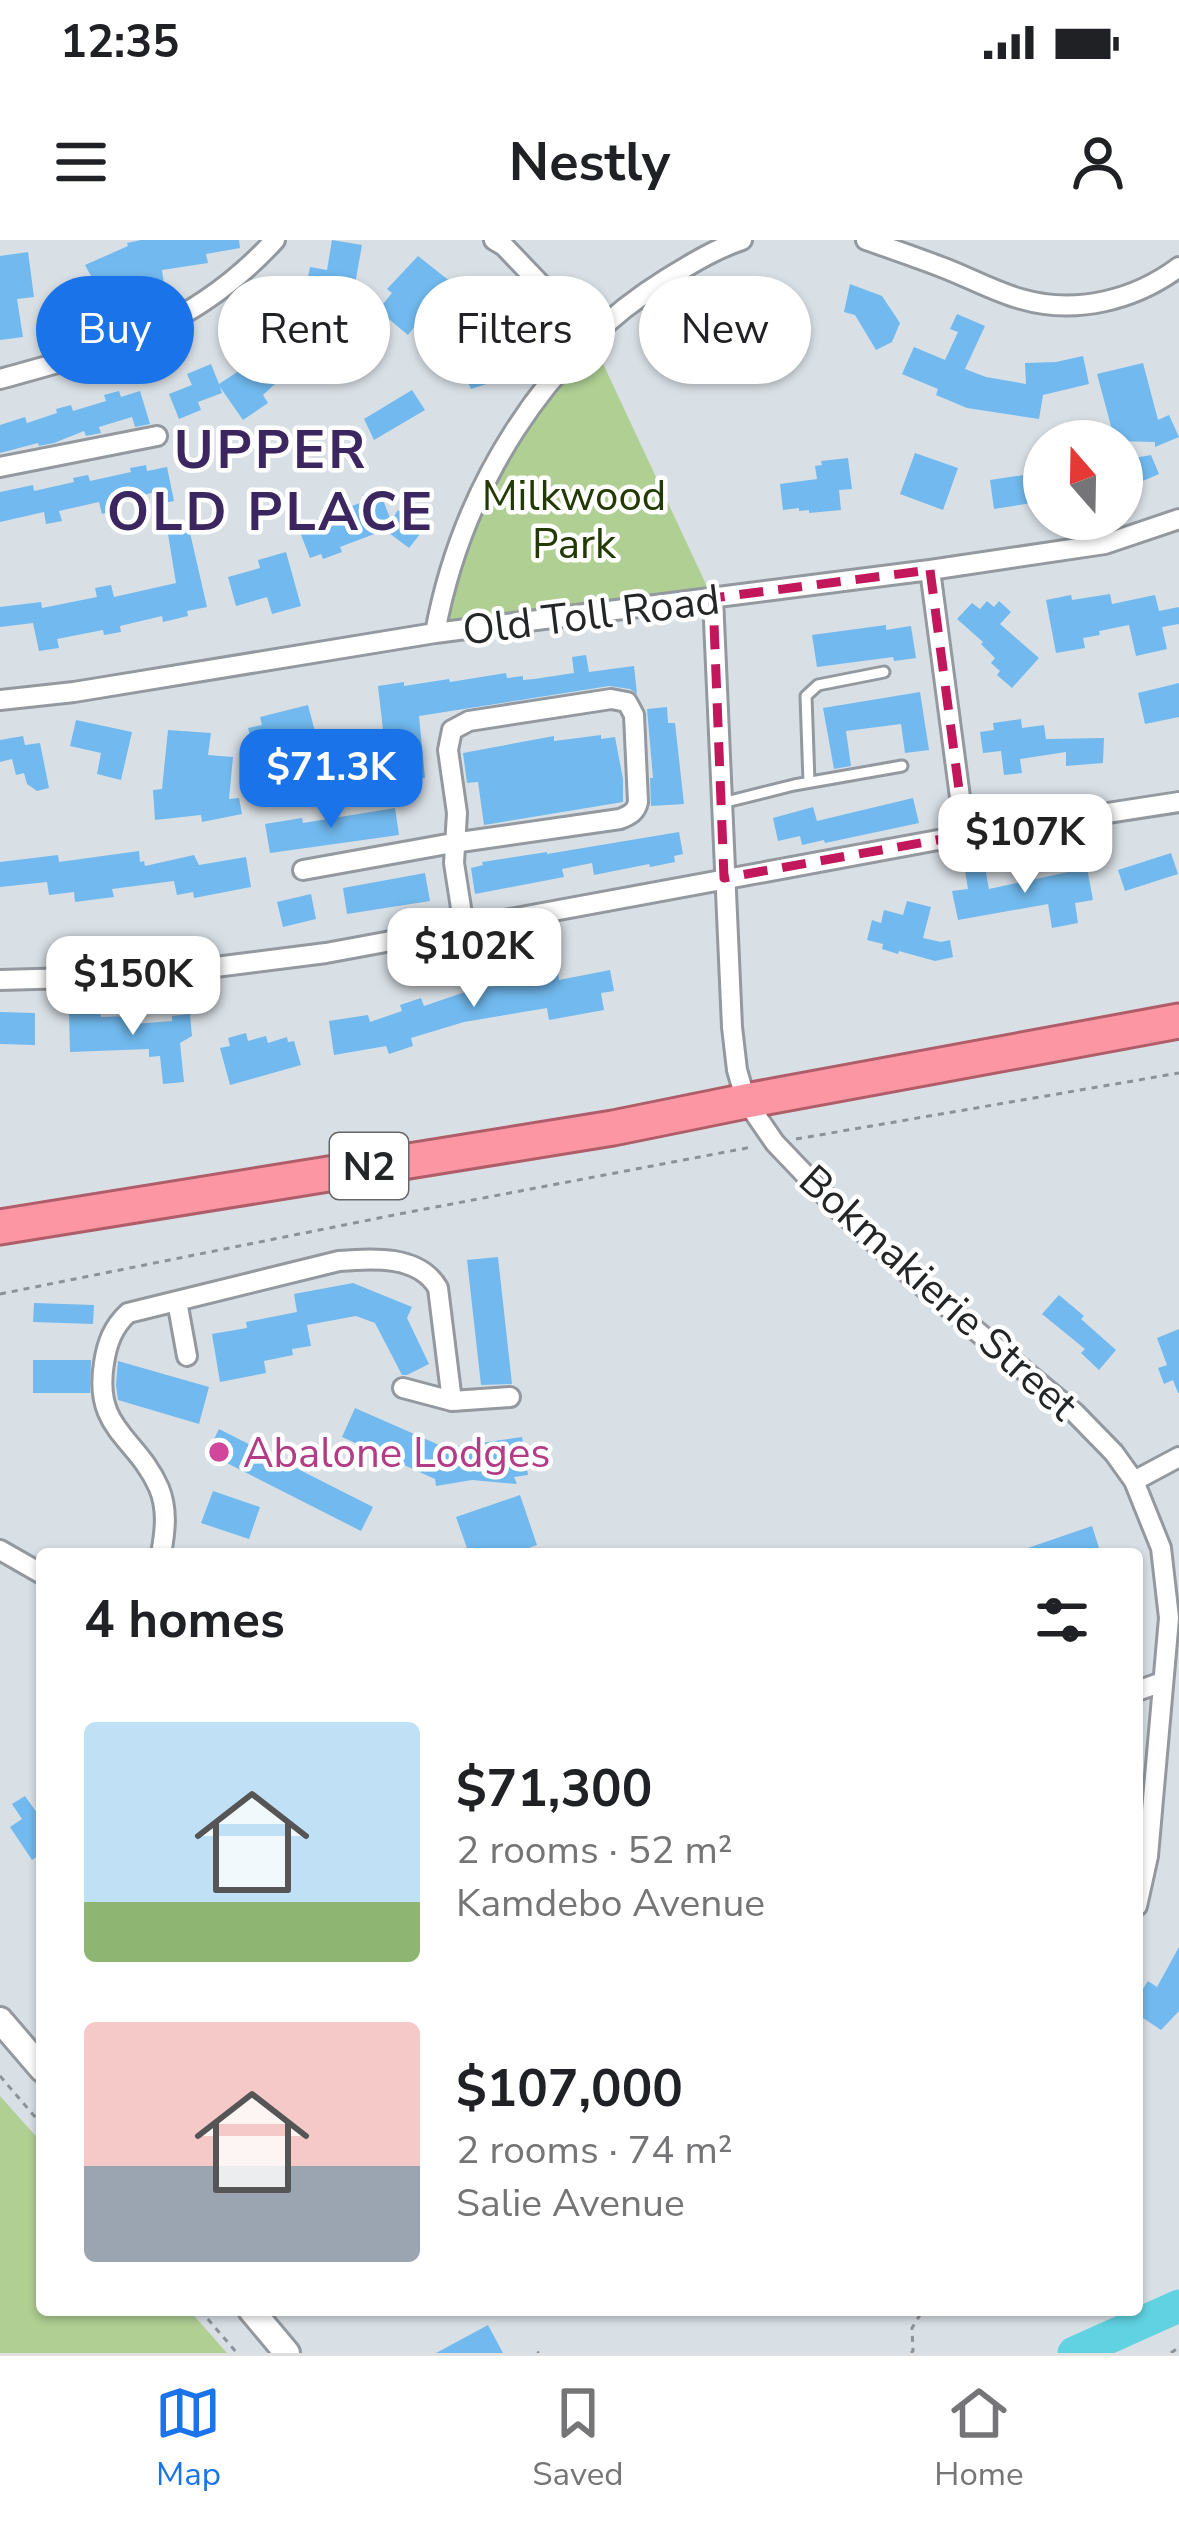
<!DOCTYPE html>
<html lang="en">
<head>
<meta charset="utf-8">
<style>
	body { margin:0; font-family:"Nunito Sans",sans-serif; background:#f2f2f2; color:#202124; height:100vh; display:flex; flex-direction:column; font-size:45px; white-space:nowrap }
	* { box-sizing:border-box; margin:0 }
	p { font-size:39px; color:#757577 }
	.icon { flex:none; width:66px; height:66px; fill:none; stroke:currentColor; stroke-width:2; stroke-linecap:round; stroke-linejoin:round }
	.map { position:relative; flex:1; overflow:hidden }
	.drawer { position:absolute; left:36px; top:1308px; width:1107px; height:768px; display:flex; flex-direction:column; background:#fff; border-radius:12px; box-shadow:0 3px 9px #0004 }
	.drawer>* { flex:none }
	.banner { position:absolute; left:36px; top:36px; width:1107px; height:108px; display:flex; gap:24px }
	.needle { width:78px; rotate:340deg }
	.tools { position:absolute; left:1023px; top:180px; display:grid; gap:24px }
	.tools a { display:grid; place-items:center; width:120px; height:120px; border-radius:50%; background:#fff; box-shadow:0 3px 9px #0004; font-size:60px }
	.price { position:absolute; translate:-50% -102px; padding:0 27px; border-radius:24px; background:#fff; color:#222; font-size:39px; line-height:78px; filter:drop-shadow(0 3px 6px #0008) }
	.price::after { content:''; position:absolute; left:50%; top:72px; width:36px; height:27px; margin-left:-18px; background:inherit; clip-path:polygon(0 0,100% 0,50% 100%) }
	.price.current { background:#1a73e8; color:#fff }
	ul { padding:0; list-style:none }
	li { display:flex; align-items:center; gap:36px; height:300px; padding:0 48px }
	li span { display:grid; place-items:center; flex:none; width:336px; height:240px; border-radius:12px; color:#555 }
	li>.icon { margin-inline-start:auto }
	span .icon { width:144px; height:144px; fill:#fffc; stroke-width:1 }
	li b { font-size:51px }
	h2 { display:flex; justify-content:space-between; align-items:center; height:144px; padding:0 48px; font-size:51px }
	.chip { padding:0 42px; border-radius:54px; background:#fff; box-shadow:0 3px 9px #0004; font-size:42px; line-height:108px }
	.chip.current { background:#1a73e8; color:#fff }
	.status { display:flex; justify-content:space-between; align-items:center; height:84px; padding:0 60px; background:#fff; direction:ltr }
	.status svg { height:33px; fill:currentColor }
	header { display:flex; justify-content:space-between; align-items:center; height:156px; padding:0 48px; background:#fff; font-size:54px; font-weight:700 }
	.tabs { display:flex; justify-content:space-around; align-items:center; height:168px; border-top:3px solid #e0e0e0; background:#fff; font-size:33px; color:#757577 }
	.tabs a { display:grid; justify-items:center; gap:6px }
	.tabs .current { color:#1a73e8 }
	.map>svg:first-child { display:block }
	.green { fill:#afcf93 }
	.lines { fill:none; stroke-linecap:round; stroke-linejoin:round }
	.river { stroke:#60d2e1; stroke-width:33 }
	.building { fill:#71b9ee }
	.service-casing { stroke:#93999e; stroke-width:15 }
	.minor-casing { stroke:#93999e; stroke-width:24 }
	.tertiary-casing { stroke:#93999e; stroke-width:30 }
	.trunk-casing { stroke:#af5e69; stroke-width:39 }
	.path { stroke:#8d9296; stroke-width:3; stroke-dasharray:6 6; stroke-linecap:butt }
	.service { stroke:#fff; stroke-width:9 }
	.minor { stroke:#fff; stroke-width:18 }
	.tertiary { stroke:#fff; stroke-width:24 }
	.trunk { stroke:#fc96a3; stroke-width:33 }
	.marked { fill:none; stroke:#c2185b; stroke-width:9; stroke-dasharray:24 15; stroke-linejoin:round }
	.hotel-dot { fill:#d1479c; stroke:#fff; stroke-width:4.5 }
	.labels { text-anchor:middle; stroke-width:9; stroke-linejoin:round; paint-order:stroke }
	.shield { fill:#fff; stroke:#656668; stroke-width:3 }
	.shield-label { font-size:39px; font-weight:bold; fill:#232527 }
	.park-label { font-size:42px; fill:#233a05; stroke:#fff }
	.street-label { font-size:42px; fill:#232527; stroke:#fff }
	.hotel-label { font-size:42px; fill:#b23c85; stroke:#fff; text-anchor:start }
	.district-label { font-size:54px; font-weight:bold; letter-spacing:3px; fill:#3b2660; stroke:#fff }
</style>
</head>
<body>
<div class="status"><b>12:35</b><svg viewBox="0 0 49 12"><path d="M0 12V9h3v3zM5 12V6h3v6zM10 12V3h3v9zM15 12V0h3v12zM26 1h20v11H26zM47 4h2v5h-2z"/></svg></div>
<header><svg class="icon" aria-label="menu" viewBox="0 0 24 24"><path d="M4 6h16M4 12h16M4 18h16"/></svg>Nestly<svg class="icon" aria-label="person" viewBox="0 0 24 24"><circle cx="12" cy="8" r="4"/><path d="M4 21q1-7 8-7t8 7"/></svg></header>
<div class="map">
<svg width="1179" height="2113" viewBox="0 0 1179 2113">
	<rect width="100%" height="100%" fill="#d9e0e5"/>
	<!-- green -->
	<path class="green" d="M592,100L711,355L440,389L464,304L515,194Z
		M0,1856L42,1903V2070H189L227,2113H0Z"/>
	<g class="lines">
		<!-- river -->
		<path class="river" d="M1074,2113L1179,2066"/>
	</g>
	<!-- building -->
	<path class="building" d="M141,0H239L240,8L206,14L208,23L162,30L164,44L124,50L127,58L65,87L50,55L91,36L85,25L128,6L127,3Z
		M332,0L362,5L352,61L315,55L321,50L306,47L310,27L327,30Z
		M28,12L34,57L17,59L23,97L0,100V16Z
		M418,16L451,42L454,39L478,57L461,80L450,72L441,85L425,73L408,95L378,70L392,53L387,49Z
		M850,44L882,56L900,83L892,102L876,110L855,75L844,72Z
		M301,68L327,96L263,155L268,163L243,180L220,147L222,153L198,162L201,170L179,179L169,154L192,145L187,134L211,124L219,144L254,121L248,115Z
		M957,74L985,86L965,129L986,137L1026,144L1025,123L1056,122L1083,116L1089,144L1043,155L1039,179L967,168L936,155L938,149L902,134L914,107L945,120L958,92L950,89Z
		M492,91L497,107L527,98L537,128L471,149L458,122L482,115L476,96Z
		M1143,123L1158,180L1169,175L1179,197L1155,207V202L1115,201L1097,134Z
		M412,150L425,170L374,200L364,179Z
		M119,151L121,157L140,151L150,184L135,187L132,177L99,187L101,193L86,196L84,191L54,203L39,206L38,203L0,213V185L25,177L27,183L57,173L56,169L71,165L73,171L106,161L104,155Z
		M915,213L958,228L943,270L900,254Z
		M1151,215L1159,234L1131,246L1122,220Z
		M848,218L852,249L839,250L841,270L809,273V270L799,271V268L783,270L780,244L817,239L815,226L822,225L821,221Z
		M146,225L147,231L167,227L174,261L159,264L156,252L115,261L117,270L102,274L99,262L59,271L62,281L46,284L44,272L0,282V252L33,245L34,251L74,242L73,238L88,235L90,241L131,232L130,228Z
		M1044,232V261L994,269L990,240Z
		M379,249L391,281L398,270L424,289L409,308L385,290L340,307L342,312L323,319L321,314L310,318L298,287L365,261L362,255Z
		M188,284L207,367L187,371L188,376L163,382L162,376L120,386L121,392L104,395L103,390L57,399L59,408L39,411L33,383L0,387V367L41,362L42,368L97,357L95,348L111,345L114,357L176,343L167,288Z
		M286,312L301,366L272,374L267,357L236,366L228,337L260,328L258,320Z
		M1110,354L1112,364L1155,355L1159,371L1179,367V384L1162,387L1167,409L1136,416L1129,385L1099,391L1100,395L1083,398L1085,408L1056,413L1046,360L1071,355L1072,360Z
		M987,361L994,367L999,361L1011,372L1000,384L1039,418L1012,448L997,435L1000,431L991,423L995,418L981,404L983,402L957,379L972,363L980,369Z
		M886,385V390L911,386L916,418L894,421L893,417L817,427L812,395Z
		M586,415L589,432L634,426L637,454L630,449L609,446L419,476L425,538L389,542L378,446L404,442V446L449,439L450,442L506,433L507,438L523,436V440L534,439L574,433L572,417Z
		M1179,443V477L1145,484L1138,453Z
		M920,452L929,510L905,513L901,484L846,491L851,526L834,529L823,468Z
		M308,465L319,507L313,508L320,535L269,548L259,509L254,510L248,488L262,485L260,477Z
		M667,467L668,483H675L684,564L651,566L650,538H653L647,469Z
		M1021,479L1022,488L1044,485L1046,499L1104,498L1103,523L1066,526V512L1020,519L1022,533L1004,535L1001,511L983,513L980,492L994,490L993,483Z
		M76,480L132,492L121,540L97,534L101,513L70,506Z
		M168,490L211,493L208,515L233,517L229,559L239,558L242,574L202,582L201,575L155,580L153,550L162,549Z
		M601,495V499L615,497L623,539V562L484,585L478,542L467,543L463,513L554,496V501Z
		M23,496L25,505L40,503L49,548L37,551L27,544L24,533L16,535L12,519L0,522V500Z
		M913,558L919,583L825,603L824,600L802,605L800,596L778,601L773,578L813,567L817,581Z
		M395,568L399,595L270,613L265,584L302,578L303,583Z
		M679,592L683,614L674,616L675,622L650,627L649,624L594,635L592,623L562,629L564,637L475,654L471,628L483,625L482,622L547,612V614Z
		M139,611L140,622L144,621L145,626L194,615L199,625L246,617L251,647L194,658L193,652L177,655L174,641L112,649L114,657L75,662L74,652L49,655L47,642L0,647V622L58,615L59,622Z
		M1171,613L1178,634L1125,651L1118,630Z
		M985,627L989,649L1087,628L1093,660L1075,663L1078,683L1052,688L1048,664L958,680L952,651L968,649L965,631Z
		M425,633L430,661L347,674L343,648Z
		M311,654L316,679L283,687L277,662Z
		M907,661L931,667L923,698L941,702L950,700L953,717L935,721L899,711L898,714L882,709L883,704L867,700L872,680L881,683L884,670L903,675Z
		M557,726L559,740L610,730L614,751L601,753L604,770L549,780L547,768L464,782L411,798L413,806L389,814L386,806L334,815L329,781L368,775L370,782L402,771L400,765L421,758L424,766L471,750L541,738L540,729Z
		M100,771L101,777L134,776V784L172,781V776L190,774L192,796L180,803L184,842L163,844L160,816L149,817V809L70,812L69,772Z
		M0,772L35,773V805L0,804Z
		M246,793L248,801L266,796L268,803L287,797L288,802L294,801L301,825L230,845L220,808L230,806L228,798Z
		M498,1017L512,1144L481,1145L467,1020Z
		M353,1043L412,1067L407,1078L429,1124L407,1135H402L375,1083L356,1076L307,1085L311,1106L292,1109L293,1115L264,1121L266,1133L220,1142L212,1094L247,1088L246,1082L297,1072L294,1054Z
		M1059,1055L1084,1076L1081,1079L1116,1110L1099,1130L1081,1113L1085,1109L1042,1074Z
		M34,1063L94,1065L93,1084L33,1082Z
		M1179,1089V1153H1178L1173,1140L1164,1144L1158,1128L1167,1125L1157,1098Z
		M33,1120H91L90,1153H33Z
		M118,1121L209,1147L199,1184L118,1160L116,1145Z
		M355,1168L446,1208L522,1197L528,1235L514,1237L517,1244L472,1240L436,1246L435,1239L342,1197Z
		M219,1189L373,1267L361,1291L207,1213Z
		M213,1251L260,1267L249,1299L201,1283Z
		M520,1255L537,1305L512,1314H469L456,1277Z
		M1092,1286L1101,1314H1019V1311Z
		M25,1556L42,1580V1613L32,1620L10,1587L22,1579L12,1564Z
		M1179,1707V1771L1161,1790L1137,1774V1758L1148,1741L1157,1747Z
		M488,2085L503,2113H436Z"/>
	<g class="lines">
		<!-- service casing -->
		<g class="service-casing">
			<path id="service" d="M809,542L806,456L818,445L884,432
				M722,563L794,545L902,526"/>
		</g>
		<!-- minor casing -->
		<g class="minor-casing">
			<path id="minor" d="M494,0L504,6L590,96
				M866,0C892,9 918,18 944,28C970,38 995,52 1021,59C1076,75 1135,60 1179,27
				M0,139C113,108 193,89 275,0
				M0,227L157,196
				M930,330L965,595
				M713,358L732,787L737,830L746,861L775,903L839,970L920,1044L1075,1173L1114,1213L1134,1241L1161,1308L1169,1378L1148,1616L1137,1666
				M435,393C461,251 543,115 668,38C691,24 715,9 742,0
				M0,460L74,452L435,393L930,330L1105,304L1179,279
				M303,630L453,603L620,579C630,575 636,572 638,562L634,475L627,462L611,459L469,481L452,490L448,510L457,573L454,623L464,687
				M0,740L144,736L326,713L965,595L1179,562
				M177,1061L187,1116
				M403,1148L452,1161L510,1157
				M1134,1241L1179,1217
				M0,1310L42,1334
				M161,1314C165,1292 168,1270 159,1248C137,1197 93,1190 104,1123C107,1103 113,1087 128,1073L339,1021C372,1018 419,1015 438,1048L452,1161
				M1137,1451L1162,1442"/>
		</g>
		<!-- tertiary casing -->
		<g class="tertiary-casing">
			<path id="tertiary" d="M0,1780L42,1829
				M251,2070L287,2113"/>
		</g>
		<!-- trunk casing -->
		<g class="trunk-casing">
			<path id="trunk" d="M0,987L613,888L746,861L1179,781"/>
		</g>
		<!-- path -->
		<path class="path" d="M796,899L1179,833
			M0,1054L399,974L752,907
			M0,1836L42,1885
			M200,2070L237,2113
			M537,2112L539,2113
			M911,2113L913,2111L912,2088L923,2070
			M1171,2113L1179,2107"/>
		<!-- service -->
		<use href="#service" class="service"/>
		<!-- minor -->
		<use href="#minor" class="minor"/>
		<!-- tertiary -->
		<use href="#tertiary" class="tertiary"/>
		<!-- trunk -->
		<use href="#trunk" class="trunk"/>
	</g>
	<!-- marked area -->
	<path class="marked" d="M930,330L965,595L724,638L713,358Z"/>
	<!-- markers -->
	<circle class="hotel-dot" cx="219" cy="1212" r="12"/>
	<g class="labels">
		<!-- shield labels -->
		<rect class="shield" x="330" y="893" width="78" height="66" rx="9"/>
		<g class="shield-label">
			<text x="369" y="940">N2</text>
		</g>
		<!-- park labels -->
		<g class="park-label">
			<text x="574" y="270">Milkwood<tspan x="574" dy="48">Park</tspan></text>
		</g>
		<!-- street labels -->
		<g class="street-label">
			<text transform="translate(591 374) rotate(-7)" y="15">Old Toll Road</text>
			<text transform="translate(939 1052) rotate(42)" y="15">Bokmakierie Street</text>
		</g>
		<!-- hotel labels -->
		<g class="hotel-label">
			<text x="243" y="1227">Abalone Lodges</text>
		</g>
		<!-- district labels -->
		<g class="district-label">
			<text x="271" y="228">UPPER<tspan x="271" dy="62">OLD PLACE</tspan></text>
		</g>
	</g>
</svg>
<div class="tools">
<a><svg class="needle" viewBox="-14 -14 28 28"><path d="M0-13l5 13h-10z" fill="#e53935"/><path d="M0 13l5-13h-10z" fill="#757577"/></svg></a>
</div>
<b class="price current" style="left:331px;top:591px">$71.3K</b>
<b class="price" style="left:1025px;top:656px">$107K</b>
<b class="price" style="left:474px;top:770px">$102K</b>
<b class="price" style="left:133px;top:798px">$150K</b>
<div class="banner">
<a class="chip current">Buy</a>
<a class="chip">Rent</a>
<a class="chip">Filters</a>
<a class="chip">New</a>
</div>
<section class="drawer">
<h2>4 homes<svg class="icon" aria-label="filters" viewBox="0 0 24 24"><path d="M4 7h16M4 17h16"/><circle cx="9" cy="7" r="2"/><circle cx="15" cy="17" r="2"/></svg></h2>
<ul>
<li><span style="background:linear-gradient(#bfe0f5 75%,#8fb573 0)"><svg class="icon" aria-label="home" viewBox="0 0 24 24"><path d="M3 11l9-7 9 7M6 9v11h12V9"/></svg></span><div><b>$71,300</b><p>2 rooms · 52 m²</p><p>Kamdebo Avenue</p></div></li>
<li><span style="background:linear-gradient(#f6c9c9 60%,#9aa5b1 0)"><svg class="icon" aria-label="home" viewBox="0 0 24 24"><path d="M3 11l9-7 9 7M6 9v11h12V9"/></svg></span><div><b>$107,000</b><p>2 rooms · 74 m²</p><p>Salie Avenue</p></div></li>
</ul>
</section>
</div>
<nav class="tabs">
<a class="current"><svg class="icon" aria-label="map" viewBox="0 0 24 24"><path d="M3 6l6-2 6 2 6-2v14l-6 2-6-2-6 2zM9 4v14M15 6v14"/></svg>Map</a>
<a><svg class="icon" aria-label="saved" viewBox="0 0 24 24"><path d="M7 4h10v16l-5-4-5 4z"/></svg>Saved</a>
<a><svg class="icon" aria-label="home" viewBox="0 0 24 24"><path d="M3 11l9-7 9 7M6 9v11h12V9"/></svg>Home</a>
</nav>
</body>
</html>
